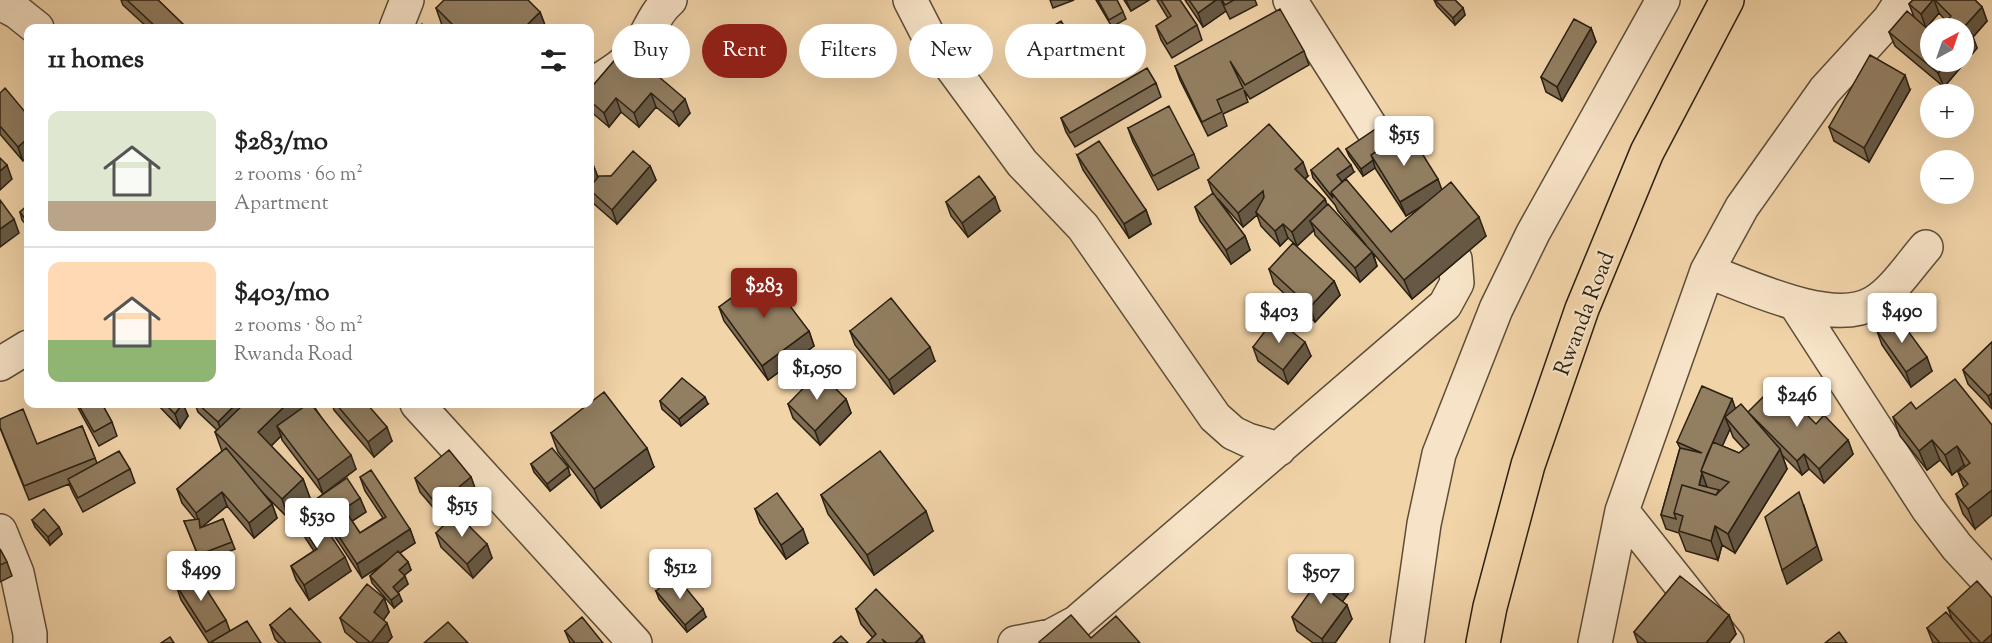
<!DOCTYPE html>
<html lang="en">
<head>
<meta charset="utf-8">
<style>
	body { margin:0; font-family:"Sorts Mill Goudy",serif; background:#f2f2f2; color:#222; height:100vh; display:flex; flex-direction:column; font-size:22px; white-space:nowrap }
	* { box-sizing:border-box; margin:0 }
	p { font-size:20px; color:#767676 }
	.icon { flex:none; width:33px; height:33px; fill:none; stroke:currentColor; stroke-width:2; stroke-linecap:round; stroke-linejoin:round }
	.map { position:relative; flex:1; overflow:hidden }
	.panel { position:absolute; left:24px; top:24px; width:570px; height:384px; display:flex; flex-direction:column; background:#fff; border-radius:12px; box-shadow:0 6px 24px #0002 }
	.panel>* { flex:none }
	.guide { position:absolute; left:612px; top:24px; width:570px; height:54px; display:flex; gap:12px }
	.needle { width:39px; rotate:40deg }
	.fabs { position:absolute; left:1920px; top:18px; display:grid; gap:12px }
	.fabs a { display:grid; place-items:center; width:54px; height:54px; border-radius:50%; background:#fff; box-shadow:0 6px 24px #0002; font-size:30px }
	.price { position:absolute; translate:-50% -51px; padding:0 14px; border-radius:6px; background:#fff; color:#222; font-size:20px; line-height:39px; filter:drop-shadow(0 2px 3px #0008) }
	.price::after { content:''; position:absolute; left:50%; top:36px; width:18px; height:14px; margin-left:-9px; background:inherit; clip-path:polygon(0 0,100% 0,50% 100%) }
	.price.active { background:#8f2418; color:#fff }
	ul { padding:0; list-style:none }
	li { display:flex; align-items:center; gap:18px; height:150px; padding:0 24px }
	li+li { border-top:2px solid #e0e0e0 }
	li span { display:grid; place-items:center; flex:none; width:168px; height:120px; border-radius:12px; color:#555 }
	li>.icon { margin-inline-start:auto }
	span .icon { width:72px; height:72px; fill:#fffc; stroke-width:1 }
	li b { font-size:26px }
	h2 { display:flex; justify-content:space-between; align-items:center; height:72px; padding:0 24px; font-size:26px }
	.pill { padding:0 21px; border-radius:27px; background:#fff; box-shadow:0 6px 24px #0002; font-size:21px; line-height:54px }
	.pill.active { background:#8f2418; color:#fff }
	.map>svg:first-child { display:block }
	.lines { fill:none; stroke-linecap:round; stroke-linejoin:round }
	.minor-casing { stroke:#5c4d38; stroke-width:36 }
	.highway-casing { stroke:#2a2012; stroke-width:36 }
	.minor { stroke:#f7e3c7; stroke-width:33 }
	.highway { stroke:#f2d4a9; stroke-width:33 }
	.wall { fill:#7e6c53; stroke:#2a2012; stroke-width:1.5; fill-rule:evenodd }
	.shaded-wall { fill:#665844; stroke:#2a2012; stroke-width:1.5 }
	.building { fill:#927e61; stroke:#2a2012; stroke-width:1.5 }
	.labels { text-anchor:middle; stroke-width:4.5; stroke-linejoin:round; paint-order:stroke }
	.street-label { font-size:22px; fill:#2a2012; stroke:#f7e3c7 }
</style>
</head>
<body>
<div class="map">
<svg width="1992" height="643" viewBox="0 0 1992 643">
	<rect width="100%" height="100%" fill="#f2d4a9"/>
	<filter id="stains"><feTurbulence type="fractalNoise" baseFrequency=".00333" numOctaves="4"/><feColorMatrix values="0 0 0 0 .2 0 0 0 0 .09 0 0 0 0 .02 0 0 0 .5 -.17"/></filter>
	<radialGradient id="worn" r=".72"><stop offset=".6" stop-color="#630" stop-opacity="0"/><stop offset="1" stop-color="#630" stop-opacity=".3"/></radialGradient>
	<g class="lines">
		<!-- minor casing -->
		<g class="minor-casing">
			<path id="minor" d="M910,0L928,35L1022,163L1083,227L1215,417L1233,433L1248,440L1279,449
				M1290,0L1397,168
				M0,3L17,12L37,28
				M396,28L407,0
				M590,86C607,75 626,65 638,48C649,32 655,12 670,0
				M1707,271C1748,286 1832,327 1873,303C1893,292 1911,264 1926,247
				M1796,305L1928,509L1957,547L1992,585
				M0,364L28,347
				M417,404L635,643
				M1622,511L1727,643
				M0,531L17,573L30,634V643
				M1015,643L1051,636L1077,622L1445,305L1457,283L1455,259L1433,224
				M1407,643L1424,524L1439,454L1496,309L1533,233L1663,0
				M1595,643L1622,511L1707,271L1742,207L1825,90L1889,20L1902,0"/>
		</g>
		<!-- highway casing -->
		<g class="highway-casing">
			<path id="highway" d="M1483,643L1490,607L1528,465L1582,309L1647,152L1727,0"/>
		</g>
		<!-- minor -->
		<use href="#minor" class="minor"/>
		<!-- highway -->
		<use href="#highway" class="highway"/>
	</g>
	<!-- wall -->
	<path class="wall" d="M121,0H158L187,28H148L123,5Z
		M1050,0H1074L1053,8Z
		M1096,0H1117L1123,12L1126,19L1112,27Z
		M1124,0H1149L1131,11Z
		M1157,0H1180L1197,25L1202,40L1172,58L1161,40L1156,26L1168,18Z
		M1185,0H1255L1257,5L1230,19L1226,11L1203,27Z
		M1434,0H1455L1463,8L1465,15L1455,25L1437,6Z
		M1913,0H1975L1982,7L1987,21L1973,37L1977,48L1944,87L1895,46L1889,32L1914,17L1909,4ZM1939,13L1946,21L1930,62L1926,28Z
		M436,8L540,12L546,28H443Z
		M1591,28L1596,42L1562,101L1546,92L1541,77Z
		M1072,38L1074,45L1038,69L1027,53L1024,45Z
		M625,48L690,113L679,126L656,107L639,127L621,112L609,127L590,111V89Z
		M1304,51L1309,65L1250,99L1244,90L1248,102L1223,114L1227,126L1208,136L1180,80L1175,66Z
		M1156,83L1161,97L1075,147L1066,132L1061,118Z
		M1910,90L1869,162L1834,141L1829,127Z
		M0,93L23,161L0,134Z
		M1128,128L1194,154L1199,168L1158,190L1133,142Z
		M1394,140L1486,236L1412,299L1373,253L1377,266L1360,282L1315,235L1314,230L1297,246L1288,238L1280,246L1261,226L1257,215L1243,227L1218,199L1245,236L1250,250L1231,264L1200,221L1195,207L1213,194L1208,180L1308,176L1305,179L1325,199L1327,205L1366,245L1338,211L1335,205L1313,178L1311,170L1354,172L1342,181L1391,232L1425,204L1406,216L1375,168L1363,176L1349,156L1346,149Z
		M1077,155L1146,210L1151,224L1129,238L1083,170Z
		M590,163L594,167L598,177L611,176L650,166L656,180L617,224L593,203L590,194Z
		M946,202L1000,211L968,237L951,216Z
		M28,205V227L22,220L20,212Z
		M1269,269L1334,281L1340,295L1315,322L1274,284Z
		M719,307L809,331L814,346L768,380L724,321Z
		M850,331L935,361L894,394L855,345Z
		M1877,331L1932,371L1911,387L1882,345Z
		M1992,342V409L1968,384L1963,370Z
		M1253,347L1311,356L1288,384L1258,361Z
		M846,399L851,413L820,445L793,418L788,404Z
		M1732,399L1735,409L1749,413L1816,424L1848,440L1853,454L1824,483L1809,469L1802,475L1782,455L1787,469L1735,553L1722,545L1718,560L1686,551L1679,533L1666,529L1661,515L1680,448L1677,442ZM1730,429L1733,437L1744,449L1739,453L1722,446Z
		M660,401L708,404L681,426L662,409Z
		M76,404H102L112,422L117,436L99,446Z
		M157,404H183L188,416L180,428Z
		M195,404H314L313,405L356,469L324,494L360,498L366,512L352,521L360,533L383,518L365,491L360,477L410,529L415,543L400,553L408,562L411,570L404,575L408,584L398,592L402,601L394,608L372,583L370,576L381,565L362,578L320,514L315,500L323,494L282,440L281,436L271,446L303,479L310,498L289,519L260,490L272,504L277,518L254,538L227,506L202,527V528L223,519L235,549L201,563L184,521L196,520L182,503L177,489L222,451L215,432L217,430L198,412Z
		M332,404H367L392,441L374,457L334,410Z
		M1916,409L1992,425L1975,529L1963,514L1956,494L1964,488L1958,472L1965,467L1964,465L1952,475L1940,460L1927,470L1900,436L1893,417Z
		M82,426L97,463L130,469L135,483L83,512L73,493L69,484L29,500L0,428L37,444Z
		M551,433L654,467L601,508L558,452Z
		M531,464L570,475L550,491L534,472Z
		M471,477L476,491L443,519L420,492L415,478Z
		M821,495L933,531L874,575L828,514Z
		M755,509L808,543L786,559L760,523Z
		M297,519L351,571L309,600L296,580L291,566L314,551L302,533Z
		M32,520L59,527L62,534L50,545L35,527Z
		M436,533L487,544L492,558L473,578L441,547Z
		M0,549L7,562L12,576L0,582Z
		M1343,580L1348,594L1342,602L1352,619L1335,643H1313L1297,631L1292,617Z
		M176,585L226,620L230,631L261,643H209L181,600Z
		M656,591L706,617L687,632L659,599Z
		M384,598L389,612L383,620L392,637L387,643H358L345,632L340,618Z
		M1948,608L1992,643H1972L1966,636L1972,643H1933L1927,628L1952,619Z
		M856,609L925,643H867L873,638L861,624Z
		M1729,615L1736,634L1729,643H1638L1634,632Z
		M270,625L321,643H279L275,639Z
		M565,631L603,643H570Z"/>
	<!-- shaded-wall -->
	<path class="shaded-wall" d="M1126,0H1149L1131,11Z
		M1216,0H1221L1226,11L1203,27L1198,13Z
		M1933,0H1934L1939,13L1926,28L1921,14Z
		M1982,7L1987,21L1973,37L1977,48L1944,87L1938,73L1948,62H1964V27Z
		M1463,8L1465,15L1455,25L1453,18Z
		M540,12L546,28H524Z
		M1591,28L1596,42L1562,101L1557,87Z
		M1072,38L1074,45L1038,69L1035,62Z
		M1905,75L1910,90L1869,162L1864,148Z
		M651,93L656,107L639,127L634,113Z
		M616,98L621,112L609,127L604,113Z
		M685,99L690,113L679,126L673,112Z
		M28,138V156L23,161L18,147Z
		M1373,160L1375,168L1363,176L1361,169Z
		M1303,162L1308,176L1300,183L1295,169Z
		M7,165L12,179L0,190V171Z
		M1351,165L1354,172L1340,183L1337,175Z
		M650,166L656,180L617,224L612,210Z
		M594,167L599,181L590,190V173Z
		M1438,179L1443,193L1406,216L1400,202Z
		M1263,191L1268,205L1256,212L1257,215L1243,227L1238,213Z
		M995,197L1000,211L968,237L962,223Z
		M1325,199L1330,213L1310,221L1314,230L1297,246L1292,232Z
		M1146,210L1151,224L1129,238L1124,224Z
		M1479,217L1486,236L1412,299L1404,280Z
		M14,219L19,233L0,247V229Z
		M1283,224L1288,238L1280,246L1275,231Z
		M1245,236L1250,250L1231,264L1226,250Z
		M1372,252L1377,266L1360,282L1355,268Z
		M1334,281L1340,295L1315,322L1310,307Z
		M809,331L814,346L768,380L762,366Z
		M1305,342L1311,356L1288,384L1283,370Z
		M930,347L935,361L894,394L889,380Z
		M1927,357L1932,371L1911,387L1906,372Z
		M1992,393V407L1988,396Z
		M705,397L708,404L681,426L679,419Z
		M846,399L851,413L820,445L815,431Z
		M1732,399L1737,413L1725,417L1730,429L1712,469L1707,455Z
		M182,404H183L188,416L180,428L175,414Z
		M236,404H254L223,436L218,422Z
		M287,404H314L283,434L277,426L281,436L265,452L258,432Z
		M387,427L392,441L374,457L368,442Z
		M1848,440L1853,454L1824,483L1819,469Z
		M1932,440L1940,460L1927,470L1919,451Z
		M1957,446L1964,465L1952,475L1945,455Z
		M647,448L654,467L601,508L594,489Z
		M1780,449L1787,469L1735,553L1728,534Z
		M1804,454L1809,469L1802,475L1797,461Z
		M351,455L356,469L323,494L318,480Z
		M568,467L570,475L550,491L547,484Z
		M1702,473L1707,487L1699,485Z
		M471,477L476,491L443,519L437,505Z
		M303,479L310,498L289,519L282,499Z
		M1992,490V515L1975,529L1968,509Z
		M222,492L227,506L202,527L203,536L196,513Z
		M360,498L366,512L349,523L344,509Z
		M272,504L277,518L254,538L249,523Z
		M1804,506L1822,560L1787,584L1782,570Z
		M926,511L933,531L874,575L867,555Z
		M1715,526L1722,545L1718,560L1711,541Z
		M59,527L62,534L50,545L48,537Z
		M410,529L415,543L362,578L357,564Z
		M803,529L808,543L786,559L781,545Z
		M487,544L492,558L473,578L467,564Z
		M345,557L351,571L309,600L304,585Z
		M408,562L411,570L402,577L399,570Z
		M405,576L408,584L396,594L393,587Z
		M1343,580L1348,594L1338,608L1333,594Z
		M399,594L402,601L394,608L391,600Z
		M384,598L389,612L379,627L374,612Z
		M1347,605L1352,619L1335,643H1323L1322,639Z
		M703,609L706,617L687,632L685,625Z
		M1729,615L1736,634L1729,643H1706Z
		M387,623L392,637L387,643H371Z
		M1992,634V643H1982Z
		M922,636L925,643H915Z"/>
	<!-- building -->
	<path class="building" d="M127,0H158L186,27L185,28H157Z
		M444,0H528L540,12L524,28H456L436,8Z
		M1098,0H1117L1123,12L1109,20Z
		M1161,0H1180L1197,25L1167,44L1156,26L1171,16Z
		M1189,0H1216L1198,13Z
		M1222,0H1234L1225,5Z
		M1435,0H1455L1463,8L1453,18Z
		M1913,0H1933L1921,14L1909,4Z
		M1935,0H1975L1982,7L1964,27L1972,34L1964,44V28H1940L1951,16Z
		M1280,9L1304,51L1245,85L1230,61L1243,88L1217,100L1222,112L1202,122L1175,66Z
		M1907,11L1930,31V62H1948L1938,73L1889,32Z
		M1574,19L1591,28L1557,87L1541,77Z
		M1061,21L1072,38L1035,62L1024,45Z
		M422,24L428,28H419Z
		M625,48L685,99L673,112L651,93L634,113L616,98L604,113L590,101V89Z
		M1870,55L1905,75L1864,148L1829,127Z
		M1147,68L1156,83L1070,133L1061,118Z
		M5,88L25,112L28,109V138L18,147L0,126V93Z
		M1169,106L1194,154L1153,176L1128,128Z
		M1269,124L1303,162L1295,169L1325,199L1292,232L1283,224L1275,231L1256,212L1264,197L1263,191L1238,213L1208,180Z
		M1383,124L1394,140L1371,155L1373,160L1361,169L1346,149Z
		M1408,131L1438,179L1400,202L1371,155Z
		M1099,141L1146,210L1124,224L1077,155Z
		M1338,148L1351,165L1337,175L1342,182L1331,192L1333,198L1311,170Z
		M633,151L650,166L612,210L590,190V187L599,176H611Z
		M0,158L7,165L0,171Z
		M590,163L594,167L590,173Z
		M979,176L995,197L962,223L946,202Z
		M1346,179L1391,232L1451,182L1479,217L1404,280L1331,192Z
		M1213,193L1245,236L1226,250L1195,207Z
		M0,200L14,219L0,229Z
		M1328,204L1372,252L1355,268L1310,221Z
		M28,205V223L20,212Z
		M1293,243L1334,281L1310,307L1269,269Z
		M765,273L809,331L762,366L719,307Z
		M891,298L930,347L889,380L850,331Z
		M1897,316L1927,357L1906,372L1877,331Z
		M1275,318L1305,342L1283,370L1253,347Z
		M1992,342V393L1988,396L1963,370Z
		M819,372L846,399L815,431L788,404Z
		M682,378L705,397L679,419L660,401Z
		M1955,379L1992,425V490L1968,509L1956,494L1968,484L1958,472L1970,463L1957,446L1945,455L1932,440L1919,451L1893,417L1911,402L1916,409Z
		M1776,384L1816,424L1824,415L1848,440L1819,469L1804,454L1797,461L1748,412Z
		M1702,386L1732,399L1707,455L1701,471L1702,473L1699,485L1719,490L1716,495L1682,485L1674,513L1676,519L1661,515L1680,448L1702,453L1677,442Z
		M604,392L647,448L594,489L551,433Z
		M78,404H102L112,422L94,432Z
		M165,404H182L175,414Z
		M198,404H236L218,422Z
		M244,404H287L258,432L303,479L282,499L215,432Z
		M308,404H311L351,455L318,480L277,426Z
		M336,404H367L387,427L368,442Z
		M1741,404L1780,449L1728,534L1715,526L1711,541L1679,531L1683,516L1674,513L1682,485L1716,495L1729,482L1701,471L1713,442L1739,453L1749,445L1725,417Z
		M23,409L37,444L82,426L95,458L24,486L0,427V419Z
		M226,448L272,504L249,523L222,492L196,513L177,489Z
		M552,448L568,467L547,484L531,464Z
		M449,450L471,477L437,505L415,478Z
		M119,451L130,469L78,498L68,479Z
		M880,451L926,511L867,555L821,495Z
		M371,470L410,529L357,564L315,500L347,478L360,498L344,509L360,533L386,517L360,477Z
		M1799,492L1817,546L1782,570L1765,517Z
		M777,493L803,529L781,545L755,509Z
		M44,509L59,527L48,537L32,520Z
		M313,509L345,557L304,585L291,566L317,549L297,519Z
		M456,513L487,544L467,564L436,533Z
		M199,519L200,528L223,519L232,542L198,555L184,521Z
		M0,549L7,562L0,565Z
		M398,551L408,562L399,570L405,576L393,587L399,594L391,600L370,576Z
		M1327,568L1343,580L1333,594L1347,605L1322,639L1292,617Z
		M196,573L226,620L206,632L176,585Z
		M675,575L703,609L685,625L656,591Z
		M1680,576L1729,615L1706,643H1647L1634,632Z
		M1977,581L1992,598V634L1982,643H1981L1948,608Z
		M367,584L384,598L374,612L387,623L371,643L340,618Z
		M876,589L922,636L915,643H887L882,639L885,643H867L876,634L856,609Z
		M290,608L321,643H286L270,625Z
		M1946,612L1972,643H1940L1927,628Z
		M1071,615L1091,638L1116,616L1140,643H1040L1039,642Z
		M582,617L603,643H575L565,631Z
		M247,621L261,643H211V642Z
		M448,622L468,643H424Z
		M1839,632L1847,643H1825Z
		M841,636L848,643H833Z
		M170,637L174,643H161Z"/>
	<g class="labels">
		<!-- street labels -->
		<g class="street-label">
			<text transform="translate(1583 313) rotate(-69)" y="8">Rwanda Road</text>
		</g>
	</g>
	<rect width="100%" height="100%" filter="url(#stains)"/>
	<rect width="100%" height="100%" fill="url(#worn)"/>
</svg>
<div class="fabs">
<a><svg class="needle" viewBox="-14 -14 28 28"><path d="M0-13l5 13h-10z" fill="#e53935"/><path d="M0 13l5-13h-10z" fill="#767676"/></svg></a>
<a>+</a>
<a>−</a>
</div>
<b class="price" style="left:1404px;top:167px">$515</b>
<b class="price active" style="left:764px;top:319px">$283</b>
<b class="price" style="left:1279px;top:344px">$403</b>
<b class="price" style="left:1902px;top:344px">$490</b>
<b class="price" style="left:817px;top:401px">$1,050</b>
<b class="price" style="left:1797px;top:428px">$246</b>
<b class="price" style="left:462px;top:538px">$515</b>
<b class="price" style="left:317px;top:549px">$530</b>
<b class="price" style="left:680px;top:600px">$512</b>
<b class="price" style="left:201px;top:602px">$499</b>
<b class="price" style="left:1321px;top:605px">$507</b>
<div class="guide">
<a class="pill">Buy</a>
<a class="pill active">Rent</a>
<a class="pill">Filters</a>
<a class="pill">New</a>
<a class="pill">Apartment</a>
</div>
<section class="panel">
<h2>11 homes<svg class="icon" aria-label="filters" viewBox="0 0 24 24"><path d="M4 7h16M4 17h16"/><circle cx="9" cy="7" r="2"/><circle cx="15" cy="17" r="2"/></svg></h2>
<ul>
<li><span style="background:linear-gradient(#dfe7d0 75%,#b9a48a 0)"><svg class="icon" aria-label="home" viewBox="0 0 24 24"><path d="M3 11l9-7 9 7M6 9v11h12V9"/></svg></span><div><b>$283/mo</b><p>2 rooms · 60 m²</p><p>Apartment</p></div></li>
<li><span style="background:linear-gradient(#ffd9b3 65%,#8fb573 0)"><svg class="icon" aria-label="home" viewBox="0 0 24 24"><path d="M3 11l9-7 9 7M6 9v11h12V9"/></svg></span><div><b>$403/mo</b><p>2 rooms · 80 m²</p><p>Rwanda Road</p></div></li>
</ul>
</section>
</div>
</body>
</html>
